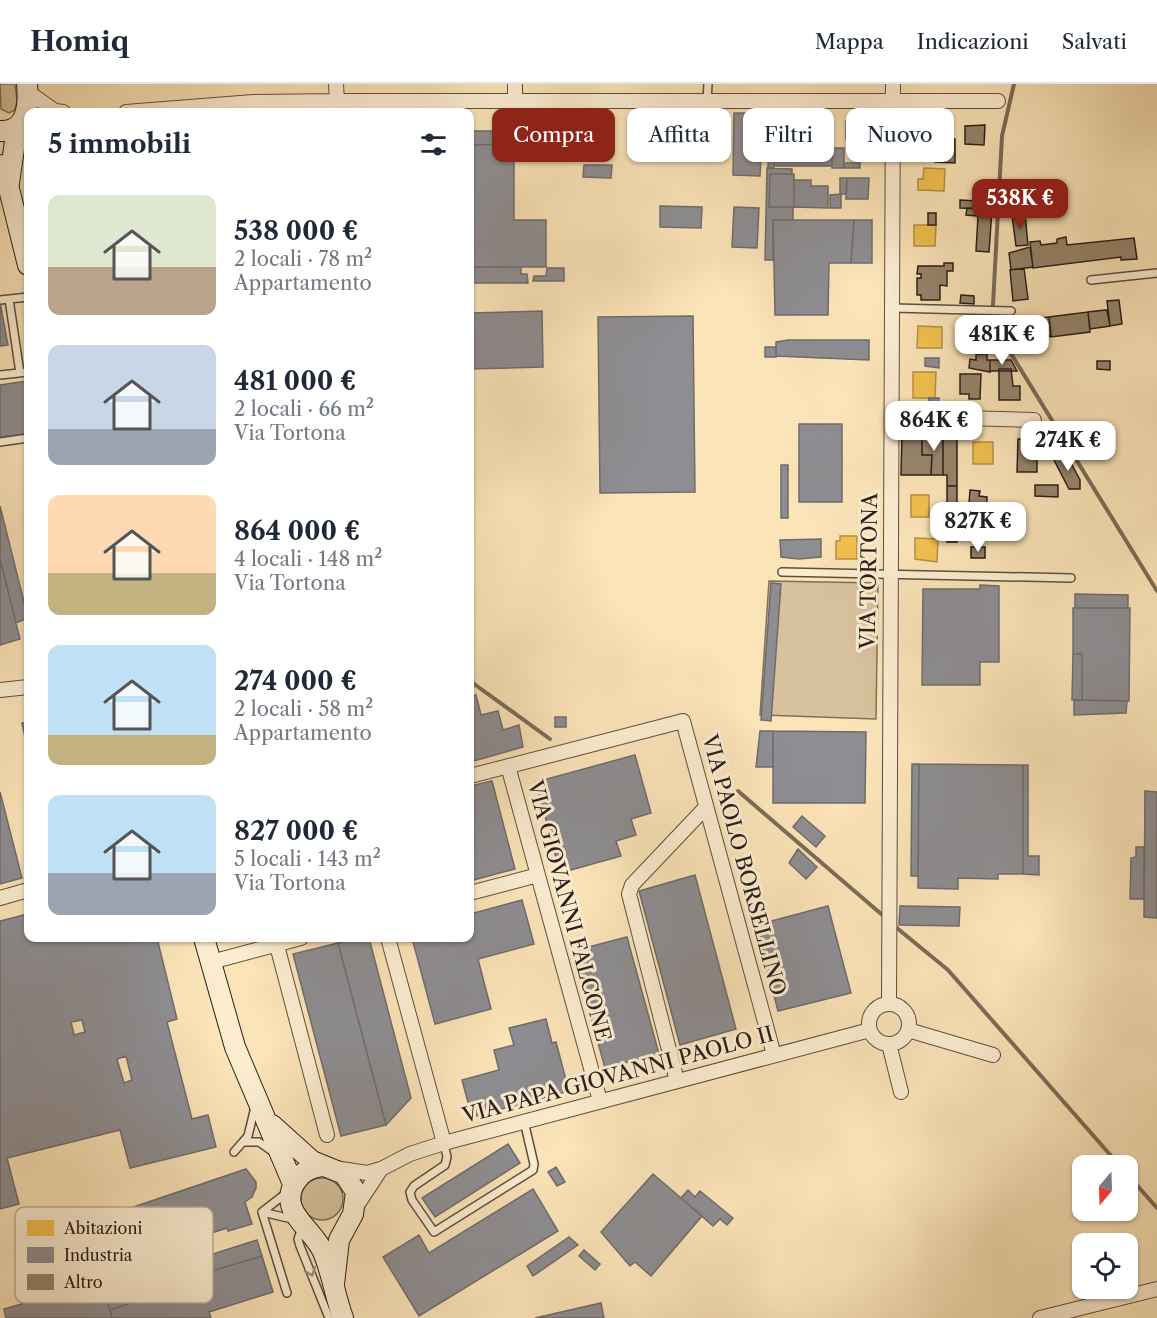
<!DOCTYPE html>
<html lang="it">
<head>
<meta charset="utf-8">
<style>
	body { margin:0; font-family:"Libre Caslon Text",serif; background:#f6f6f7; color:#1f2937; height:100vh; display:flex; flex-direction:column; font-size:22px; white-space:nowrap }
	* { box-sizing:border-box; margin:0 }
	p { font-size:20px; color:#747a83 }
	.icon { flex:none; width:33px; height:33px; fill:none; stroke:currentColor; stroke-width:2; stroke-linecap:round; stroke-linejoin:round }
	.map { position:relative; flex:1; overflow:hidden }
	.drawer { position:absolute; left:24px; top:24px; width:450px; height:834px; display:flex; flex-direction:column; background:#fff; border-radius:12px; box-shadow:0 2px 4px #0004 }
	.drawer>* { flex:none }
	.top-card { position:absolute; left:492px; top:24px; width:570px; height:54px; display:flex; gap:12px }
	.needle { width:39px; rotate:199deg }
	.buttons { position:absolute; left:1072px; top:1071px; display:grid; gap:12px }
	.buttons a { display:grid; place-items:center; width:66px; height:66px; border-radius:12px; background:#fff; box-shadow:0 2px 4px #0004; font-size:30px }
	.price { position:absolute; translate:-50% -51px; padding:0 14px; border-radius:12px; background:#fff; color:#222; font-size:20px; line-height:39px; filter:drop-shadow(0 2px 3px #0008) }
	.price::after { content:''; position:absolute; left:50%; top:36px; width:18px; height:14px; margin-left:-9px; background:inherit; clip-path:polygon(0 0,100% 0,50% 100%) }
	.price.selected { background:#8f2418; color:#fff }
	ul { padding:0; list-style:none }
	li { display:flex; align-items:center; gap:18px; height:150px; padding:0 24px }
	li span { display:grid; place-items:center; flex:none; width:168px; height:120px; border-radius:12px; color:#555 }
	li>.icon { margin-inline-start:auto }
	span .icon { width:72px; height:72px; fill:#fffc; stroke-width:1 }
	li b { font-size:26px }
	h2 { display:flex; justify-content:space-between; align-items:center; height:72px; padding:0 24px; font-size:26px }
	.chip { padding:0 21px; border-radius:12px; background:#fff; box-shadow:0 2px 4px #0004; font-size:21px; line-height:54px }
	.chip.selected { background:#8f2418; color:#fff }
	header { display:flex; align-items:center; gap:36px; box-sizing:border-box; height:84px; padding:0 30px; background:#fff; border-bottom:2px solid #e0e1e3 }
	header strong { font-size:28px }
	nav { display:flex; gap:33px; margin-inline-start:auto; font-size:21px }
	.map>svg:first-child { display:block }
	.green { fill:#d7c29d; stroke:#80705a; stroke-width:1.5 }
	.homes { fill:#f2c14e; stroke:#b5903e; stroke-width:1.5 }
	.industry { fill:#8d8d92; stroke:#6f6b6d; stroke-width:1.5; fill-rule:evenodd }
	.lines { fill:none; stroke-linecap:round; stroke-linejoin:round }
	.stream { stroke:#7b6c57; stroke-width:4 }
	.building { fill:#96846b; stroke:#281d17; stroke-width:1.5 }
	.lane-casing { stroke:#5d4f3f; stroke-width:10 }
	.street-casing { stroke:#5d4f3f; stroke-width:16 }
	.secondary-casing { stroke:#281d17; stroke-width:22 }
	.lane { stroke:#fcedd1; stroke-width:7 }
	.street { stroke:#fcedd1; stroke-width:14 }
	.secondary { stroke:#fcedd1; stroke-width:20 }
	.oneway { stroke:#9d8f7d }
	.labels { text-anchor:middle; stroke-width:6; stroke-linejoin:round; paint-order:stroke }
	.street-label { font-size:21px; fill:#281d17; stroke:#fcedd1 }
	.key { fill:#fcedd1; stroke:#bcaf99; stroke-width:1.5 }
	.key-label { font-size:16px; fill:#281d17 }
</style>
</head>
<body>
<header>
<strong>Homiq</strong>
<nav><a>Mappa</a><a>Indicazioni</a><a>Salvati</a></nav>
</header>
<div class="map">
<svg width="1157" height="1234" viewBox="0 0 1157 1234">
	<rect width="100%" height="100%" fill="#fbe4b8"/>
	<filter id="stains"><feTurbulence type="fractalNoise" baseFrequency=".00333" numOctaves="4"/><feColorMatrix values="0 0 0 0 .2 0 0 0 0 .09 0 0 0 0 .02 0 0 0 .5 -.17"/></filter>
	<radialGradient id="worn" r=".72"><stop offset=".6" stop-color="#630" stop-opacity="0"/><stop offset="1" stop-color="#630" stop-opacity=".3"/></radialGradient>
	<!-- green -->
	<path class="green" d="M0,0H15L17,17L15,26L9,29L1,25Z
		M769,497L878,499L876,635L760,631Z
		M301 1115a21 21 0 1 1 42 0a21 21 0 1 1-42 0Z"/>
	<!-- homes -->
	<path class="homes" d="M915,40H939V64L915,63Z
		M924,84L945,85L944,107L918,106V95H923Z
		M914,141H936L935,162H914Z
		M918,242L942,243V264H917Z
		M913,288H936L935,314H913Z
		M973,358H993V380H973Z
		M911,411H929V433H911Z
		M840,452H857V475H836V457H840Z
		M915,454L938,455L937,478L915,475Z"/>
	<!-- industry -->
	<path class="industry" d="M678,28L692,29V51H644V43H655V31H677Z
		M734,29H763L760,92L733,91Z
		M822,30H831V52L822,51Z
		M775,37H787V51H774Z
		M846,37H872V56L846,55Z
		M470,47H514V60L470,61Z
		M774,51L832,52V82H774Z
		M769,52L774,53V84H768Z
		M514,60V136H546V183H470V61Z
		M868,60H879V73H868Z
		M832,64H844V84H832Z
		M844,79H860V84H844Z
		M584,81H612L611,94L583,93Z
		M767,84L792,85V90H770L769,123H793V136H773V176H765Z
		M770,90H794V123H769Z
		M840,94H847L846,110H840Z
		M847,94H869L868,115H846Z
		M794,96H811V102H828V124L794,123Z
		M841,110V124H830V111Z
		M660,122L702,123L701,144L660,143Z
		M734,123L759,124L757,164L732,163Z
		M773,136H854L851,179H829L828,231H775Z
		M854,136H872V179H851Z
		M470,183H521V190H527L528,199H470Z
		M547,184H564V197H533L534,192H546Z
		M0,218L8,261L0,262Z
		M542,227L543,283L470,285V229Z
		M693,232L695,408L600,409L598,233Z
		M788,256H869V276L776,272V258Z
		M765,263H776V273H765Z
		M925,274H939V284L925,282Z
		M26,297L28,350L0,353V301Z
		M929,314H939L938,324H928Z
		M799,340H842V418H799Z
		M781,381H788V434H781Z
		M0,422L28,534L16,539L0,475Z
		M933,438H947V450H933Z
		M821,455V473L799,475L781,473L780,456Z
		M0,475L20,555L0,561Z
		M771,499L781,500L771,637L761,636Z
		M980,501L999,502V578H980V601H922L923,505H980Z
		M1075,510L1128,511V524H1075Z
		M1073,524H1130L1129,617L1082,616V570H1073Z
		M1073,570H1082V616H1072Z
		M476,611L481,631L498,627L503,646L519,641L523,663L470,678V613Z
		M1074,616L1127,617L1126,629L1074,631Z
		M555,633H566V643H555Z
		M28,638V667L22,639Z
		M760,647H773V683H756Z
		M773,647L866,648L865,719H773Z
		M635,671L651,729L631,735L636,751L616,757L621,772L560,789L536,698Z
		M912,680H919L918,792H911Z
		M919,680L1023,681V790H998V795L958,794V805L918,804Z
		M1023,681H1028V772H1039V791L1023,790Z
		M492,697L515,785L470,797V702Z
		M1145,707L1157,708V834L1144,833Z
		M0,708L22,794L0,800Z
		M802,732L825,752L816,763L793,743Z
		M1136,763H1144V815H1130L1131,774L1136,773Z
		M798,765L817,783L806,795L789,779Z
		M695,791L736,945L680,961L639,807Z
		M522,816L534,860L478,875L491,925L435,940L412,854H470V830Z
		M828,822L851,909L778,927L756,841Z
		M900,822L960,823L959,842L899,841Z
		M28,830V854H157L177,935L167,938L192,1035L208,1031L216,1063L130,1084L120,1046L7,1074L19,1120L0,1125V837ZM82,936L85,948L74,951L71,938ZM126,972L132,996L124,999L117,975Z
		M627,853L659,970L605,984L573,867Z
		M358,854H369L411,1014L386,1041L338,859Z
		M338,859L386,1041L341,1052L293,870Z
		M546,935L552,959L556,958L569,1007L472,1033L462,996L499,986L494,966L514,961L509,944Z
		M508,1060L520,1079L435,1133L422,1114Z
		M556,1083L565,1098L557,1102L548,1088Z
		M246,1085L256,1098V1104L252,1113L245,1118L252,1140L228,1147L227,1144L118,1179L112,1162L108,1164L98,1135Z
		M653,1090L702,1132L651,1192L635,1178L630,1182L601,1148Z
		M533,1105L558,1147L419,1232L383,1173L419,1151L429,1169Z
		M688,1106L695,1113L700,1107L733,1134L727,1141L720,1135L713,1142L681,1114Z
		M569,1153L578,1161L533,1192L527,1182Z
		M257,1156L262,1172L129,1212L125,1198Z
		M584,1166L600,1180L595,1186L579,1172Z
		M262,1172L273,1208L209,1228L211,1234H112L110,1226L131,1219L129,1212Z
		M102,1197L112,1234H6L4,1225Z
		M125,1198L131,1219L110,1226L104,1206Z
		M601,1219L604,1234H535Z"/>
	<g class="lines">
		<!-- stream -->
		<path class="stream" d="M993,221L1002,52L1014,0
			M994,232L997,247L1157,507
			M470,597L550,655
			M738,707L887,835
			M892,840L948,886L1120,1082
			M1128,1091L1157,1124"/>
	</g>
	<!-- building -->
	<path class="building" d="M985,41L984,61L965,60V42Z
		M948,55H955V79L935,78V63L948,64Z
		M1023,106L1024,118L1016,119L1015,107Z
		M960,116L993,118L992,125L960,124Z
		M967,124L992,125L989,168L976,167L978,132L966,131Z
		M928,129H936V141H928Z
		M1025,130L1028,161L1016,162L1012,131Z
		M1066,153L1067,161L1134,154L1137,175L1121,176V173L1033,184L1030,158L1040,157L1041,161L1057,159V155Z
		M1030,163L1033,183L1011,186L1009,169Z
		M944,179H953V187H947V202L940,201V216H921V211H917V194H921V190H917L918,182H944Z
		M1024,184L1028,215L1013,217L1010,186Z
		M961,211L974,212V220L960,219Z
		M1119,216L1122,240L1110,242L1107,217Z
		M1105,226H1107L1110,242L1090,245L1088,228Z
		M1088,228L1090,248L1051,253L1049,233Z
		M1049,233L1051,252L1027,255L1025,235Z
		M1017,237L1022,257L1014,259L1008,240Z
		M976,270H987V276H990V288L969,284L970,275L976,276Z
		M990,276H1011L1017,287H990Z
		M1097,277H1110V286L1097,285Z
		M999,285H1011L1013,302H1020V316H999Z
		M960,290H981L980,315H969V310H960Z
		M903,343H940V350L903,348Z
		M902,348L922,350V371H932L931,391H901Z
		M922,350H943V391H931L932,371H922Z
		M943,350H957V402H947V391H943Z
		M1018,355L1037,356V388H1017Z
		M1059,369L1066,370L1080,396V405H1069L1054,376Z
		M1035,401H1058V413L1035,412Z
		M947,402H957V438H947Z
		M970,406L980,407L979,412L987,413L986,434H982L981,443L971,442V433H968Z
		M947,438H957V458H947Z
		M971,463H985V474H971Z"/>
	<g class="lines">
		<!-- lane casing -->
		<g class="lane-casing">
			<path id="lane" d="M707,17L708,0
				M1091,196L1157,189
				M9,215L20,289
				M0,216L28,213
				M893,224L1011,227
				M0,291L28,288
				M0,358L28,354
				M782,488L1071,494
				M243,1058H259L273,1068
				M444,1059L447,1073L445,1081L414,1102L410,1108L412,1116L434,1148L533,1086L534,1080L524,1037
				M234,1068L248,1052L255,1023
				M262,1128L292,1135
				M262,1128L287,1209
				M262,1128L289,1107
				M302,1143L298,1155L300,1162L329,1234"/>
		</g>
		<!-- street casing -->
		<g class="street-casing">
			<path id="street" d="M336,0L337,17
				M28,8L55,27L63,28
				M515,16V0
				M126,28L253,18L337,17H998
				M892,332L1034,336
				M0,606L28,603
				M508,682L600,1017
				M470,692L683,637L774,971
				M470,809L538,791
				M0,814L28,806
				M275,854L327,1051
				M388,854L444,1059
				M211,878L301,854
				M889,920L893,0
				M869 940a20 20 0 1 1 40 0a20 20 0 1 1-40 0Z
				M908,946L993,971
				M889,960L901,1008
				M677,997L629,810L632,801L706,723
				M335,1084L367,1089L381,1085L410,1070L444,1059L870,946
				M356,1123L381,1085
				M1040,1234L1157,1205"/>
		</g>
		<!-- secondary casing -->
		<g class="secondary-casing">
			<path id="secondary" d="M0,47C27,49 29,21 27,0
				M0,81L3,94L9,105L28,181
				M9,99L17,44
				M204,854L235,963L293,1100
				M272,1041L312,1077L344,1090L356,1108L353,1130L339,1156L334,1200
				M323,1082C311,1084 302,1087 296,1097C276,1127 313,1144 323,1168C332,1189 335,1212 343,1234"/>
		</g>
		<!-- lane -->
		<use href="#lane" class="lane"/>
		<!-- street -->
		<use href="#street" class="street"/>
		<!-- secondary -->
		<use href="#secondary" class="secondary"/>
	</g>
	<!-- one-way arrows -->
	<defs><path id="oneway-chevron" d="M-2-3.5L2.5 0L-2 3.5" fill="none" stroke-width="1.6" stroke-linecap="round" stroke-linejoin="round" transform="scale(1.5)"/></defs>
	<use class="oneway" href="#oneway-chevron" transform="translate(311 1188) rotate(68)"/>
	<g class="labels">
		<!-- street labels -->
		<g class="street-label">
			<text transform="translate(869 487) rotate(-89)" y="7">VIA TORTONA</text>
			<text transform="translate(744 781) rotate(75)" y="7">VIA PAOLO BORSELLINO</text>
			<text transform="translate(569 827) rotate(75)" y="7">VIA GIOVANNI FALCONE</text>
			<text transform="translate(618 991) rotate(-15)" y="7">VIA PAPA GIOVANNI PAOLO II</text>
		</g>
	</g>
	<!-- legend -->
	<rect x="15" y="1123" width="198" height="96" rx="9" class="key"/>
	<rect x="27" y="1136" width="27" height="16" fill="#f2c14e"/>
	<rect x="27" y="1163" width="27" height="16" fill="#8d8d92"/>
	<rect x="27" y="1190" width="27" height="16" fill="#96846b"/>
	<g class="key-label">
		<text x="64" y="1150">Abitazioni</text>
		<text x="64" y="1177">Industria</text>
		<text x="64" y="1204">Altro</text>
	</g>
	<rect width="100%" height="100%" filter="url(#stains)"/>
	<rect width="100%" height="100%" fill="url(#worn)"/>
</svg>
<div class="buttons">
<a><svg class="needle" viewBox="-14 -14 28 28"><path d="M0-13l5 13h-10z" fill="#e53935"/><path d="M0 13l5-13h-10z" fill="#747a83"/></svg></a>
<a><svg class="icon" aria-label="locate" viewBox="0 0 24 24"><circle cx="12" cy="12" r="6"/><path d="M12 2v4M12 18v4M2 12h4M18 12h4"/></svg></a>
</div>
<b class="price selected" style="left:1020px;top:146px">538K €</b>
<b class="price" style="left:1002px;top:282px">481K €</b>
<b class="price" style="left:934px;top:368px">864K €</b>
<b class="price" style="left:1068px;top:388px">274K €</b>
<b class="price" style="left:978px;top:469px">827K €</b>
<div class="top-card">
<a class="chip selected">Compra</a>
<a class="chip">Affitta</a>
<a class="chip">Filtri</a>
<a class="chip">Nuovo</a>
</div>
<section class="drawer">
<h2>5 immobili<svg class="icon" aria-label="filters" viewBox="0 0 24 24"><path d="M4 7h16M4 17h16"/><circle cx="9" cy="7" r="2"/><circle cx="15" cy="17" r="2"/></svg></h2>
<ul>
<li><span style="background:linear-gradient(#dfe7d0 60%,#b9a48a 0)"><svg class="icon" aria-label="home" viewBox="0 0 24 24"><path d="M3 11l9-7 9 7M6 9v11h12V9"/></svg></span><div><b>538 000 €</b><p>2 locali · 78 m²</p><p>Appartamento</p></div></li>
<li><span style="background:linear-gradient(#c9d6e8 70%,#9aa5b1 0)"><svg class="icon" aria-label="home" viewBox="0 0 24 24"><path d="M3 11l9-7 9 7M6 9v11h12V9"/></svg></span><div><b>481 000 €</b><p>2 locali · 66 m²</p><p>Via Tortona</p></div></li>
<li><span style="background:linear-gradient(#ffd9b3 65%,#c2b280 0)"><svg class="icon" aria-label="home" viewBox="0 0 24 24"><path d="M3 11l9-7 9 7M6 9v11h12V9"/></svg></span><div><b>864 000 €</b><p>4 locali · 148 m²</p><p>Via Tortona</p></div></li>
<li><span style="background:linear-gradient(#bfe0f5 75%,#c2b280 0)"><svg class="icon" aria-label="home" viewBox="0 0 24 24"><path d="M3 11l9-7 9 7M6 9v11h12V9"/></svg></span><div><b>274 000 €</b><p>2 locali · 58 m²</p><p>Appartamento</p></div></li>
<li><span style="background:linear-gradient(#bfe0f5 65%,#9aa5b1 0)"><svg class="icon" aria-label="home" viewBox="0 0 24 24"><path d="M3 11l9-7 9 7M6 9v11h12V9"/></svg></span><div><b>827 000 €</b><p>5 locali · 143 m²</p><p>Via Tortona</p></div></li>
</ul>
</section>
</div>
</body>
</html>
